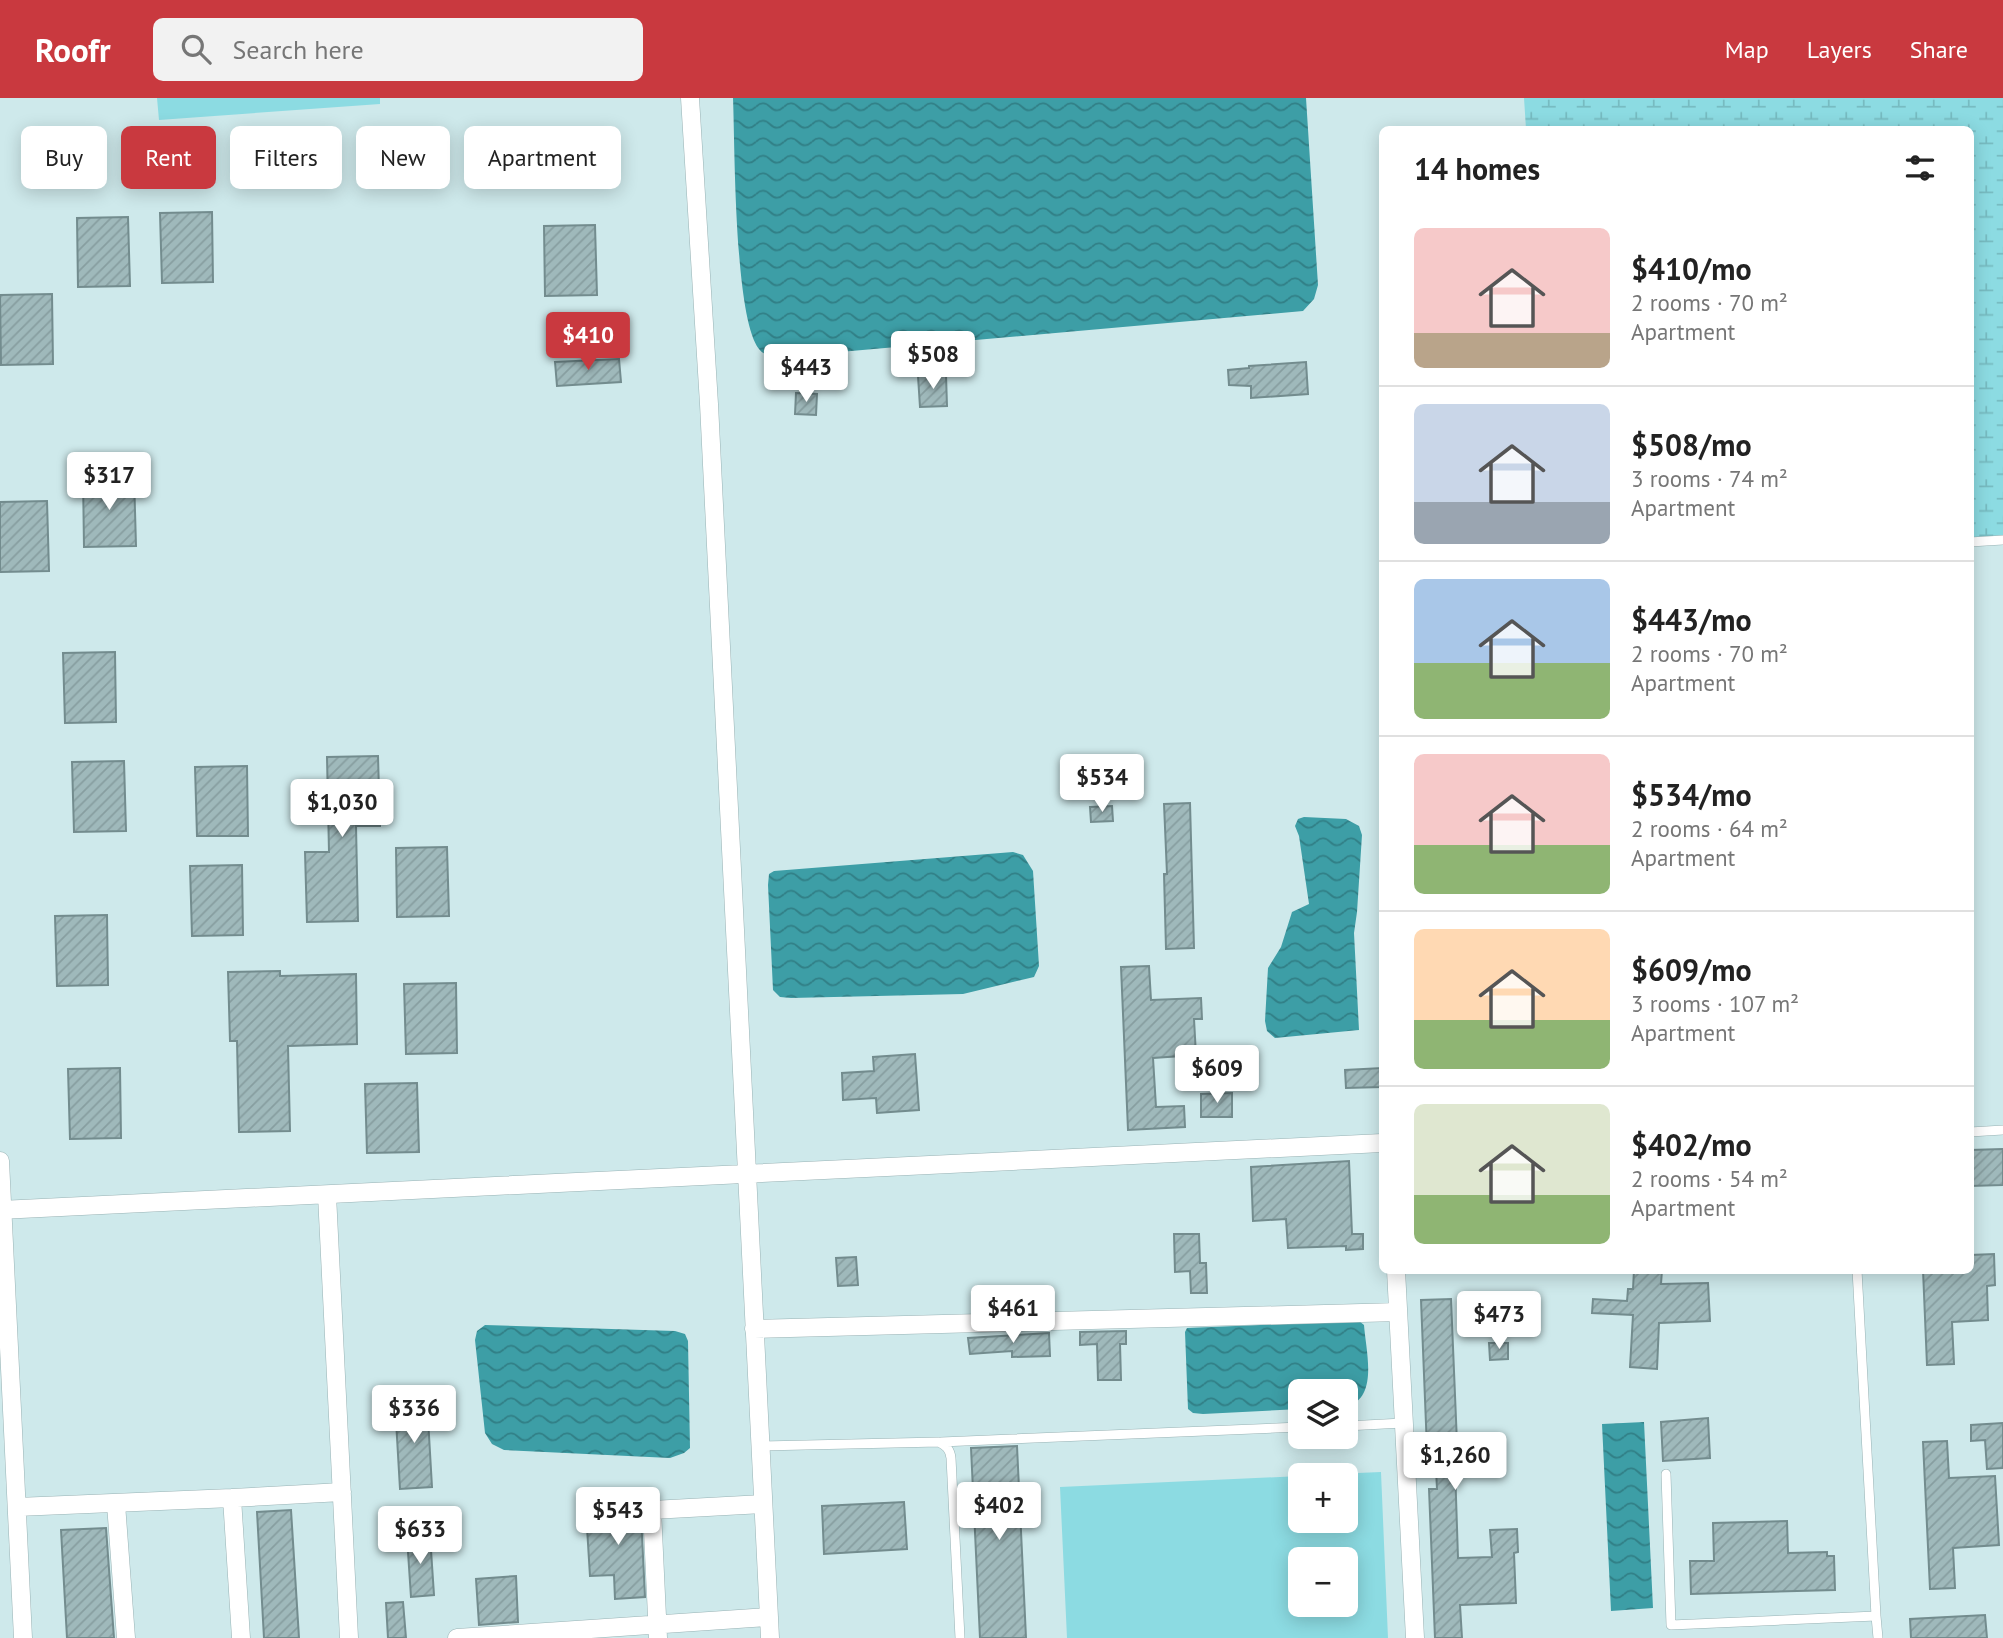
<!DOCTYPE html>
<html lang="en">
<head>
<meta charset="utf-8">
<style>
	body { margin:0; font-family:"PT Sans",sans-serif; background:#f2f2f2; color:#222; height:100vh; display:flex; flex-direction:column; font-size:26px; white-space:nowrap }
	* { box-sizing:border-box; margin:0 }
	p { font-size:23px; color:#767676 }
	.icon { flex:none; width:38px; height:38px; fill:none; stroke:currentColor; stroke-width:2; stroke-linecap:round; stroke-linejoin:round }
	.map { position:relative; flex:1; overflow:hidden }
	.details { position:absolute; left:1379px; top:28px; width:595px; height:1148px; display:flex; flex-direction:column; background:#fff; border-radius:10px; box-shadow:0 4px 18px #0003 }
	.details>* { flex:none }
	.top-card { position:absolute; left:21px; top:28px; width:665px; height:63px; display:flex; gap:14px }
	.controls { position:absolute; left:1288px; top:1281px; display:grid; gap:14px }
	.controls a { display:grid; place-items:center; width:70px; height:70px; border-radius:10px; background:#fff; box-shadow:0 4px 18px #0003; font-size:35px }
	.price { position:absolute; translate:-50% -60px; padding:0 16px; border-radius:7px; background:#fff; color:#222; font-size:23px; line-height:46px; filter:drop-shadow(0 2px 4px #0008) }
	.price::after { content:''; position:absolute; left:50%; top:42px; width:21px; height:16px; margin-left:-10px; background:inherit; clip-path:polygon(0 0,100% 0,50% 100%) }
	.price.current { background:#c9393f; color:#fff }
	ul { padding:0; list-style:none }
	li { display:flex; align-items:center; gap:21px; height:175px; padding:0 35px }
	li+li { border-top:2px solid #e0e0e0 }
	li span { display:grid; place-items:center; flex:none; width:196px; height:140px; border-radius:10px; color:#555 }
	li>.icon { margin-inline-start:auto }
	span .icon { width:84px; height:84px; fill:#fffc; stroke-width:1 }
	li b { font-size:30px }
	h2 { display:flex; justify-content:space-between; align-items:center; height:84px; padding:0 35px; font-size:30px }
	.chip { padding:0 24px; border-radius:10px; background:#fff; box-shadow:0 4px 18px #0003; font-size:24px; line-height:63px }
	.chip.current { background:#c9393f; color:#fff }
	header { display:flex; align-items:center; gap:42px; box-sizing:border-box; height:98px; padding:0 35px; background:#c9393f; color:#fff }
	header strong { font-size:33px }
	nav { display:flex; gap:38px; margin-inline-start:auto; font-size:24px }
	.search { width:490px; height:63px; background:#f2f2f2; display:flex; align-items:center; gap:18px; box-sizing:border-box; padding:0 24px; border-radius:10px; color:#767676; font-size:26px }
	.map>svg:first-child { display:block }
	.wetland { fill:url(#wetland-marsh) }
	.park { fill:#8cdbe2; fill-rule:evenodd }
	.water { fill:url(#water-waves) }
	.building { fill:url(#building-hatch); stroke:#738c8e; stroke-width:2 }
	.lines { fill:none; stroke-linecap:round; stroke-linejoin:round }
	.service-casing { stroke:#98b2b4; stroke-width:10 }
	.minor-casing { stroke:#98b2b4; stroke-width:19 }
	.service { stroke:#fff; stroke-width:9 }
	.minor { stroke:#fff; stroke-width:18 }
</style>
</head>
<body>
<header>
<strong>Roofr</strong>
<div class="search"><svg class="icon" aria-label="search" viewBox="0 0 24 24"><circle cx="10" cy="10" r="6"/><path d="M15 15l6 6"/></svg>Search here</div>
<nav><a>Map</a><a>Layers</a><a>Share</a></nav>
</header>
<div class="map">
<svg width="2003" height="1540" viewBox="0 0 2003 1540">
	<defs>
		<pattern id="wetland-marsh" width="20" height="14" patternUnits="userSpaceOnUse" patternTransform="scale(1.75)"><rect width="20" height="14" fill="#8cdbe2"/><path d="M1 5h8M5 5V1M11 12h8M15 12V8" fill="none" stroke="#77bbc1"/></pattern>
		<pattern id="water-waves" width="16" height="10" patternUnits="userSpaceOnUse" patternTransform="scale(1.75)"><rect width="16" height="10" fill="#3d9ea6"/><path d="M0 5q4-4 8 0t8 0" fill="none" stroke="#317f86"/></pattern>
		<pattern id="building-hatch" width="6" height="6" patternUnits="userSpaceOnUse" patternTransform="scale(1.75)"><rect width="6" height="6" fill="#9fb9bb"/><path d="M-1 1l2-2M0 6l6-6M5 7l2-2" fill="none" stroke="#879ea0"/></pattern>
	</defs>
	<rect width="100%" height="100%" fill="#cee9eb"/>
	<!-- wetland -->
	<path class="wetland" d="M1524,0H2003V444L1971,446L1970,32L1526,31Z"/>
	<!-- park -->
	<path class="park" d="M157,0H380V6L159,22Z
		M1381,1374L1388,1540H1067L1060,1389L1300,1378V1423H1346V1377H1311ZM1300,1461H1346V1507H1300Z"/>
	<!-- water -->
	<path class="water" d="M733,0H1306L1318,187L1314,201L1303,213L772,260C768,258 762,255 759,251C734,219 735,48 733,0Z
		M1304,719L1346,721L1359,728L1362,737L1357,814L1354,835L1359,932L1275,940L1267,933L1265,923L1268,870L1281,849L1292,814L1309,806L1299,738L1295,728L1298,721Z
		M1013,754L1023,757L1033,773L1039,868L1034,879L963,896L791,900L780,899L773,892L768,787L769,776L774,773Z
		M1359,1223L1364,1227C1366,1254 1379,1300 1346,1309V1293H1300V1311L1203,1316L1193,1315L1188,1311L1185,1234L1187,1230Z
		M485,1227L675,1233L685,1236L688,1243L690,1350L684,1355L670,1360L504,1352L492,1346L485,1335L475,1242L477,1233Z
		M1644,1324L1653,1510L1611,1513L1602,1326Z"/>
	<!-- building -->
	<path class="building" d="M212,114L213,184L162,185L160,115Z
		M128,119L130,188L78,189L77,120Z
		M595,127L597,197L545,198L544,128Z
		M52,196L53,266L1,267L0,197Z
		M619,261L621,284L557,288L555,264Z
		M1306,264L1308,296L1251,300V288L1229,287L1228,272L1249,270V268Z
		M946,277L947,308L920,309L918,278Z
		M796,295L817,296L816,317L795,316Z
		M134,378L136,448L84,449L83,379Z
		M47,403L49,473L0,474V404Z
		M115,554L116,624L65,625L63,555Z
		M378,658L380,728H356L358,823L307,824L305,754H329L327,659Z
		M124,663L126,733L74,734L72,664Z
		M247,668L248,738H197L195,669Z
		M1190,705L1194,850L1166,851L1164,776H1167L1164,706Z
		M1112,708L1113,723L1091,724L1090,709Z
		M447,749L449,818L397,819L396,750Z
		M242,767L243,837L192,838L190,768Z
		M107,817L108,887L57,888L55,818Z
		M1149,868L1151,902L1201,900L1202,921H1194L1196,957L1153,960L1156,1009L1184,1008L1185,1029L1128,1032L1121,869Z
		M280,873V878L356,876L357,946L288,948L290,1033L239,1034L237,943H230L228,874Z
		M456,885L457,955L406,956L404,886Z
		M915,956L919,1012L877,1015L876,1000L843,1002L842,975L874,973L873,959Z
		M120,970L121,1040L70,1041L68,971Z
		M1382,970V989L1346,990L1345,972Z
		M417,985L419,1054L367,1055L365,986Z
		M1232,995V1019H1201V996Z
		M2003,1051V1087L1970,1088V1052Z
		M1349,1063L1352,1136H1363V1151L1346,1152V1148L1288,1150L1286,1121L1253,1123L1251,1069Z
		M1174,1136H1199L1200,1165H1206L1207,1195H1191L1190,1173L1175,1174Z
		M1994,1156L1995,1187L1987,1188L1988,1222L1952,1224L1954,1266L1927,1267L1923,1172H1970V1157Z
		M856,1159L858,1187L838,1188L836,1160Z
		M1634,1172H1662L1661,1186L1708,1185L1710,1223L1659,1225L1657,1271L1630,1269L1633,1217L1592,1215L1593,1201L1627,1203L1628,1191H1633Z
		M1451,1201L1458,1369H1455L1458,1460L1492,1459L1490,1432L1517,1431L1518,1454L1514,1455L1516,1505L1460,1507L1462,1540H1435L1429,1391H1437L1435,1351H1427L1421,1202Z
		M1126,1233V1246H1120L1121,1282H1098L1097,1246L1080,1247V1234Z
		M1049,1235L1050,1258L1012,1259V1253L970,1256L968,1240Z
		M1489,1245H1508V1261L1490,1262Z
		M427,1303L432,1389L400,1391L395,1305Z
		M1708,1320L1710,1360L1663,1363L1661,1324Z
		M2003,1325V1370L1987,1371L1985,1342L1971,1343V1327Z
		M1947,1343L1949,1380L1995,1378L1999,1447L1953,1450L1955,1490L1930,1491L1923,1344Z
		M1017,1348L1026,1540H980L971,1350Z
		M640,1397L645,1499L615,1501L614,1477L590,1478L586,1413L621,1411V1398Z
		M904,1404L907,1451L824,1456L822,1408Z
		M291,1412L299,1540H264L257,1414Z
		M1787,1423L1788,1455L1827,1454V1458H1834L1835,1492L1691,1496L1690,1463H1714L1713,1425Z
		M106,1430L114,1540H67L61,1432Z
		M430,1437L434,1497L411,1499L407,1439Z
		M516,1478L518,1524L479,1527L476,1481Z
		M403,1504L406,1540H388L386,1505Z
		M1985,1517L1987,1540H1911L1910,1521Z"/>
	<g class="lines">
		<!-- service casing -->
		<g class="service-casing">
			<path id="service" d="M1970,444L2003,442
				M1970,1034L2003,1032
				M1857,1172L1876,1518
				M1346,1328L1403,1325
				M941,1344L1300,1329
				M761,1348L939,1344C946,1348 950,1351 951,1360L960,1540
				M1666,1376L1671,1527L1876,1518L1878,1540"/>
		</g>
		<!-- minor casing -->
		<g class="minor-casing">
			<path id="minor" d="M690,0L709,306L770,1540
				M0,1063L23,1540
				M327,1097L349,1540
				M0,1112L1382,1045
				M1396,1172L1415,1540
				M754,1231L1398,1214
				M232,1400L342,1394
				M116,1406L126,1540
				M17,1409L232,1400L241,1540
				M457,1540L769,1519
				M658,1540L652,1412L763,1406"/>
		</g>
		<!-- service -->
		<use href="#service" class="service"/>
		<!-- minor -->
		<use href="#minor" class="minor"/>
	</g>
</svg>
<div class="controls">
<a><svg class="icon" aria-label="layers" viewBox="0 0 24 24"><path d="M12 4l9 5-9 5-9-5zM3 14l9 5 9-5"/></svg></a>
<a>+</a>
<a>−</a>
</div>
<b class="price current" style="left:588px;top:274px">$410</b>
<b class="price" style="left:933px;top:293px">$508</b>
<b class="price" style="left:806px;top:306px">$443</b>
<b class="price" style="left:109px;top:414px">$317</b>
<b class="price" style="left:1102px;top:716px">$534</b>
<b class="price" style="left:342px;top:741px">$1,030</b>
<b class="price" style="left:1217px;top:1007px">$609</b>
<b class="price" style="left:1013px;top:1247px">$461</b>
<b class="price" style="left:1499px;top:1253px">$473</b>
<b class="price" style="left:414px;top:1347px">$336</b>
<b class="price" style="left:1455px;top:1394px">$1,260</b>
<b class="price" style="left:999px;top:1444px">$402</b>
<b class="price" style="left:618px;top:1449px">$543</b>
<b class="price" style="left:420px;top:1468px">$633</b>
<div class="top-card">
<a class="chip">Buy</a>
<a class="chip current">Rent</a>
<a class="chip">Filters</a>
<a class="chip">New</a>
<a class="chip">Apartment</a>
</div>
<section class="details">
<h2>14 homes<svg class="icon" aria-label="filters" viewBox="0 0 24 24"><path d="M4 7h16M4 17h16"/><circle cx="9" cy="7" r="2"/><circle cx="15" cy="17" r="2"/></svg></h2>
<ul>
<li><span style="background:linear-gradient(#f6c9c9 75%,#b9a48a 0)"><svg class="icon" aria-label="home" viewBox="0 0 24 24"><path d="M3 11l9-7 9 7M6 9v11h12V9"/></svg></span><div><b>$410/mo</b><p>2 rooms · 70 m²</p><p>Apartment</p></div></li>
<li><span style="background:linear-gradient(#c9d6e8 70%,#9aa5b1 0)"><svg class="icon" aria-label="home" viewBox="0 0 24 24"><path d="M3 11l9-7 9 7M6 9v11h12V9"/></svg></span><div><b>$508/mo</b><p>3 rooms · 74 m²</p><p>Apartment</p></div></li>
<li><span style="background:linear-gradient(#a9c7e8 60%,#8fb573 0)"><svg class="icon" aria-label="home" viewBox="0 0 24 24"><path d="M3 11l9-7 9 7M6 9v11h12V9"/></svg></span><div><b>$443/mo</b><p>2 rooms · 70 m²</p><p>Apartment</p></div></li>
<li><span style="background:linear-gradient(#f6c9c9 65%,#8fb573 0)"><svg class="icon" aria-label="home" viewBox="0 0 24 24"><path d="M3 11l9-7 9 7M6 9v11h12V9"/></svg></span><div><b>$534/mo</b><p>2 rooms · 64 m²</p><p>Apartment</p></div></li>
<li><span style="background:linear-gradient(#ffd9b3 65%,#8fb573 0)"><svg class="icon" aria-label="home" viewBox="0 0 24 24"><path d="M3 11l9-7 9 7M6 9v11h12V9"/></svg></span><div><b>$609/mo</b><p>3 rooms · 107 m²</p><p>Apartment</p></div></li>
<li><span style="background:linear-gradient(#dfe7d0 65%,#8fb573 0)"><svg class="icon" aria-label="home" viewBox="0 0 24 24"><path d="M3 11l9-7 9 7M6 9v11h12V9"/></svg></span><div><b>$402/mo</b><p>2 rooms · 54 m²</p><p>Apartment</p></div></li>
</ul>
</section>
</div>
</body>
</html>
